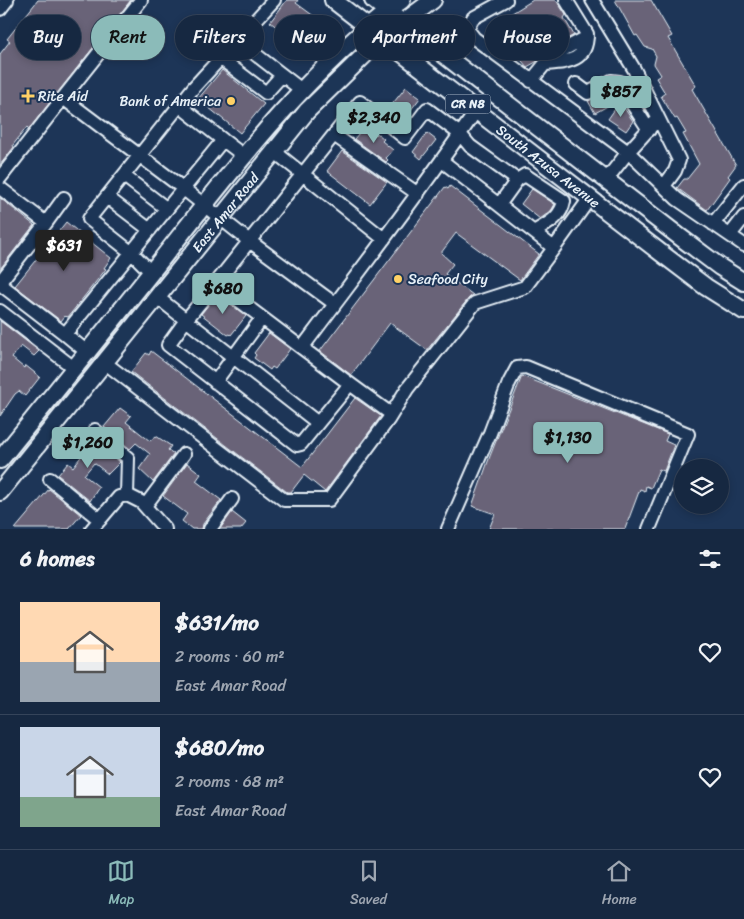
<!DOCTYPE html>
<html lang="en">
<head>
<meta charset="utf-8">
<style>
	body { margin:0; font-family:Sriracha,sans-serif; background:#23344c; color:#f1f3f6; height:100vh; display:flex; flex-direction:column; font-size:19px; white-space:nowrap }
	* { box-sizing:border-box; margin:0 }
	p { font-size:16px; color:#9ea6b1 }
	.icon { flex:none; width:28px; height:28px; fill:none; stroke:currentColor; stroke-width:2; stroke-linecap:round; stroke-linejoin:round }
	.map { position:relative; height:529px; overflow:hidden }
	.drawer { display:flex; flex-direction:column; background:#162841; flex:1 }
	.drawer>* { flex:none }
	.banner { position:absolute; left:15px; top:15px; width:715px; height:45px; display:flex; gap:10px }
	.tools { position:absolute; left:674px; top:459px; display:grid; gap:10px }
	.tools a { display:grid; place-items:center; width:55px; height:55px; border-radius:50%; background:#162841; box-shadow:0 2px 8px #0003,0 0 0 1px #35445a; font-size:25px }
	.price { position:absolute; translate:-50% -42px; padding:0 11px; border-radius:5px; background:#8bbbb9; color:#111; font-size:16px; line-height:32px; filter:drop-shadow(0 1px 2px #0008) }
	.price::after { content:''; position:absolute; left:50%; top:30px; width:15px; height:11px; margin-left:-8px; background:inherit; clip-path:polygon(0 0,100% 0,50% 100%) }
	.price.selected { background:#222; color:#fff }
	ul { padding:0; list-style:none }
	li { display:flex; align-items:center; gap:15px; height:125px; padding:0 20px }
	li+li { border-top:1px solid #35445a }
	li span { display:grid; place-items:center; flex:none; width:140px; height:100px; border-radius:0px; color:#555 }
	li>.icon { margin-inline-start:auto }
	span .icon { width:60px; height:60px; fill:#fffc; stroke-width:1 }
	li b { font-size:21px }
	h2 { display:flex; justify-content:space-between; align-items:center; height:60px; padding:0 20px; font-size:21px }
	.pill { padding:0 18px; border-radius:22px; background:#162841; box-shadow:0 2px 8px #0003,0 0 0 1px #35445a; font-size:18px; line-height:45px }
	.pill.selected { background:#8bbbb9; color:#111 }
	.dock { display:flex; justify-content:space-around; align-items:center; height:70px; border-top:1px solid #35445a; background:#162841; font-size:14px; color:#9ea6b1 }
	.dock a { display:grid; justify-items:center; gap:2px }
	.dock .selected { color:#8bbbb9 }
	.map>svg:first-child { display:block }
	.building { fill:#696478; stroke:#e8f1f8 }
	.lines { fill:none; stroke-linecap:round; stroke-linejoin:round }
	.minor-casing { stroke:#e8f1f8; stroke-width:16 }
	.major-casing { stroke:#e8f1f8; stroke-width:20 }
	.minor { stroke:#1d3557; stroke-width:12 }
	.major { stroke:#1d3557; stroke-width:16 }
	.poi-dot { fill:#ffd166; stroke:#1d3557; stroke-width:2 }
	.labels { text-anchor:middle; stroke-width:4; stroke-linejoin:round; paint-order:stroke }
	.shield { fill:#1d3557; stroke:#abb9c8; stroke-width:1 }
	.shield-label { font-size:12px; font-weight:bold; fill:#e8f1f8 }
	.poi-label { font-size:14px; fill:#e8f1f8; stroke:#1d3557; text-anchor:start }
	.street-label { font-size:14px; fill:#e8f1f8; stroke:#1d3557 }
</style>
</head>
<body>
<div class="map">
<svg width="744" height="529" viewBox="0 0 744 529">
	<rect width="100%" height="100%" fill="#1d3557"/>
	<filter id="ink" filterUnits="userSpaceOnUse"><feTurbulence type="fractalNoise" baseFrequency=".02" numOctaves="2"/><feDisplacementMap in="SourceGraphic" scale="10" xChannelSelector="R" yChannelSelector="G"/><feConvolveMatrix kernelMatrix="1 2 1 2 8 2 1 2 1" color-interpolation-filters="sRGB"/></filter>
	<g filter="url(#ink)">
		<!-- building -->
		<path class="building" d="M38,0H131L29,129L27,127L13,145L14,147L0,165V54L10,41L7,39Z
			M287,0H298L296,3L330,28L311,53L270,22Z
			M533,0H556L566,15L564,18L574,35L554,46L536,62L527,67L518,56L515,57L499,30L501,20Z
			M615,0H651L672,36L668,38L696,86L692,89L736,165L728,176L730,178L707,210L677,188L684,179H687L699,164L683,134L686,133L677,118L675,119L661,96L665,93L656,78L661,75L654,64L656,56L652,49L645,47L637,35L635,36Z
			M222,70L264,104L240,133L198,99Z
			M406,87L420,98L400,124L386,112Z
			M613,89L615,90L620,99L595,113L588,101Z
			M620,102L633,121L626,131L608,119Z
			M364,127L375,135L377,133L384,139L382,141L393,150L386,158L388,160L386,162L354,139Z
			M427,133L436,140L421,159L413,152Z
			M342,151L387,182L370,204L327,171Z
			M450,186L539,254L520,280L456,233L441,253L453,264L445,274L473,295L469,298L427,350L390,323L351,375L320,351L445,187L448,189Z
			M532,189L555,204L551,211L540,219L521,204Z
			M0,198L34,225L0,269Z
			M66,222L111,258L104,268L106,269L68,317L65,316L61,321L15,286Z
			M217,294L246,316L231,335L230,334L228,335L201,314Z
			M0,321L39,351L34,356L21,346L12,358L24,368L25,365L40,377L25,396L19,391L15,394L0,416Z
			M269,333L290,349L275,369L272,367L270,370L254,358L256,355L254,353Z
			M151,351L302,467L355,398L381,416L325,492L304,475L291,492H287L131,372L146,353L149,355Z
			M522,376L668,434L665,441L674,445L664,471L659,469L651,488L646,486L645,491L640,489L625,529H489L495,514L472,506L490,456Z
			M120,408L131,416L126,422L150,441L156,436L171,446L168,450L174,454L153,482L139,469L150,454L136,443L130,449L104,427Z
			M94,440L120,462L108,474L94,463L84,475L99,487L90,501L58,475L68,463L73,467Z
			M187,463L201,474L196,481L221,500L203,524L202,529H192L182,521L187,514L163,496Z
			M49,489L81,515L69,529H15Z
			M232,512L246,523L241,529H220Z"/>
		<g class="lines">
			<!-- minor casing -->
			<g class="minor-casing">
				<path id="minor" d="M141,0L63,98L180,186L248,240L335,304
					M506,0L473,18L467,29L474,38L628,152L658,119
					M592,0L634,69L679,160L675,171L664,186
					M0,9L7,0
					M237,40L303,91
					M220,58L266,93L282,75
					M545,64L559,52L587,37
					M531,81L545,64C567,62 587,62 587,34L566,0
					M576,84L588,93L611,81L620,82L629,99L649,130
					M180,106L223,140
					M476,111C421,192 361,269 302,348L216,283L360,102L405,138L427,109L460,134L470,146L517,180L499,205L554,248L590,198
					M334,135L418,194
					M275,152L384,239
					M442,161L499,205
					M124,176L167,209
					M0,178L63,98
					M517,180L525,175L564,201C561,218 547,224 534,232
					M606,180L628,152L677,199L744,245
					M0,188L46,223L64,198
					M107,197L150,230
					M713,224L744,185
					M730,235L744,217
					M151,272L132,253L89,219L194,87L274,0
					M0,282L46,223
					M0,284L65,334L87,352
					M157,297L186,320L216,283
					M0,311L74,368
					M65,334L223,140L244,156
					M302,348L350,384L318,423L186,320L168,345L297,445L301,444L318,423
					M104,362L284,500H329L388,420L407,389L475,303L525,287L554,248
					M215,382L262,318
					M350,384L391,414
					M95,430L128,458L127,495
					M50,479L100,520
					M127,495L141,502L165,529
					M145,506L184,454
					M92,529L119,497L127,495
					M210,529L232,499
					M448,529L490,433L509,383L517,368L526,367L688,434L649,529"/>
			</g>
			<!-- major casing -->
			<g class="major-casing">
				<g id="major">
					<path id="s1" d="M333,0L665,256L706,287L744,311"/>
					<path d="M373,0L680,237L720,267L744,282"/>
					<path d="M0,460C54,393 108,327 161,260C233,168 307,71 402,0"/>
					<path id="s2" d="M0,492L307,111L382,38L433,0"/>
				</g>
			</g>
			<!-- minor -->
			<use href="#minor" class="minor"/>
			<!-- major -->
			<use href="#major" class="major"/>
		</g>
	</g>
	<!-- markers -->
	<g class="poi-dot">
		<path d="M25.5 88.5h5v5h5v5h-5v5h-5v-5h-5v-5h5z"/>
		<circle cx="231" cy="101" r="5"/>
		<circle cx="398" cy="279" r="5"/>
	</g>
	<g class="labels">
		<!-- shield labels -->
		<rect class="shield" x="445.5" y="94.5" width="45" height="19" rx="4"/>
		<g class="shield-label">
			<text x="468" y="108">CR N8</text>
		</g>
		<!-- poi labels -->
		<g class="poi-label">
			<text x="38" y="101">Rite Aid</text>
			<text x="221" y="106" text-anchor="end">Bank of America</text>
			<text x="408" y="284">Seafood City</text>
		</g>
		<!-- street labels -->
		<g class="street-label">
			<text dy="5" stroke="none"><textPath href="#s1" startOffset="272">South Azusa Avenue</textPath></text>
			<text dy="5" stroke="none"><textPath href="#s2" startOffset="359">East Amar Road</textPath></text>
		</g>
	</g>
</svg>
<div class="tools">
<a><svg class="icon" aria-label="layers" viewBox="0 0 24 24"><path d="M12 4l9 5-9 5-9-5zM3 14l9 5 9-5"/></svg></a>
</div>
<b class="price" style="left:621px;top:118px">$857</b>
<b class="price" style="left:374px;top:144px">$2,340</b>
<b class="price selected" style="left:64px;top:272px">$631</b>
<b class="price" style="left:223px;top:315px">$680</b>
<b class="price" style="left:568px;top:464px">$1,130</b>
<b class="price" style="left:88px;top:469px">$1,260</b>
<div class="banner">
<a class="pill">Buy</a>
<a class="pill selected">Rent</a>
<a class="pill">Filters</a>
<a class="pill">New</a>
<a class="pill">Apartment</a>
<a class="pill">House</a>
</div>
</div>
<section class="drawer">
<h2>6 homes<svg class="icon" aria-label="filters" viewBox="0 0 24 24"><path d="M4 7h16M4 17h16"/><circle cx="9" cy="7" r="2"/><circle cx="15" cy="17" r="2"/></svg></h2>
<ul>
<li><span style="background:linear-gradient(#ffd9b3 60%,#9aa5b1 0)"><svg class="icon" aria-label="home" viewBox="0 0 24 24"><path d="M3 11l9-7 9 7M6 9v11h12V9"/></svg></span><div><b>$631/mo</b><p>2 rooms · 60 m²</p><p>East Amar Road</p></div><svg class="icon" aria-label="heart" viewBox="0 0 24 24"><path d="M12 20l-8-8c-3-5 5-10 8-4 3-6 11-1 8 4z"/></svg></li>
<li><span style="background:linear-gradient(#c9d6e8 70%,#7fa58c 0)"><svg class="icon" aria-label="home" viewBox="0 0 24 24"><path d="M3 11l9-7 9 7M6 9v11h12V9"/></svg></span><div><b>$680/mo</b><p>2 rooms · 68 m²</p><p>East Amar Road</p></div><svg class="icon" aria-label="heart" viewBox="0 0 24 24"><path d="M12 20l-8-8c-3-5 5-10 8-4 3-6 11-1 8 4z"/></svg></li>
</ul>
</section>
<nav class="dock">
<a class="selected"><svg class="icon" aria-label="map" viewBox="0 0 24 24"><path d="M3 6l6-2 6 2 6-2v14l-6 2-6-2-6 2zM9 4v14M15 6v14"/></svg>Map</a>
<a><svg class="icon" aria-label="saved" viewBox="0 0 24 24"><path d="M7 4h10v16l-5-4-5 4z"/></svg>Saved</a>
<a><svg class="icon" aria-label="home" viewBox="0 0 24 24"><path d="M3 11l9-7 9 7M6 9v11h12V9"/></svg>Home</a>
</nav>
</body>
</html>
